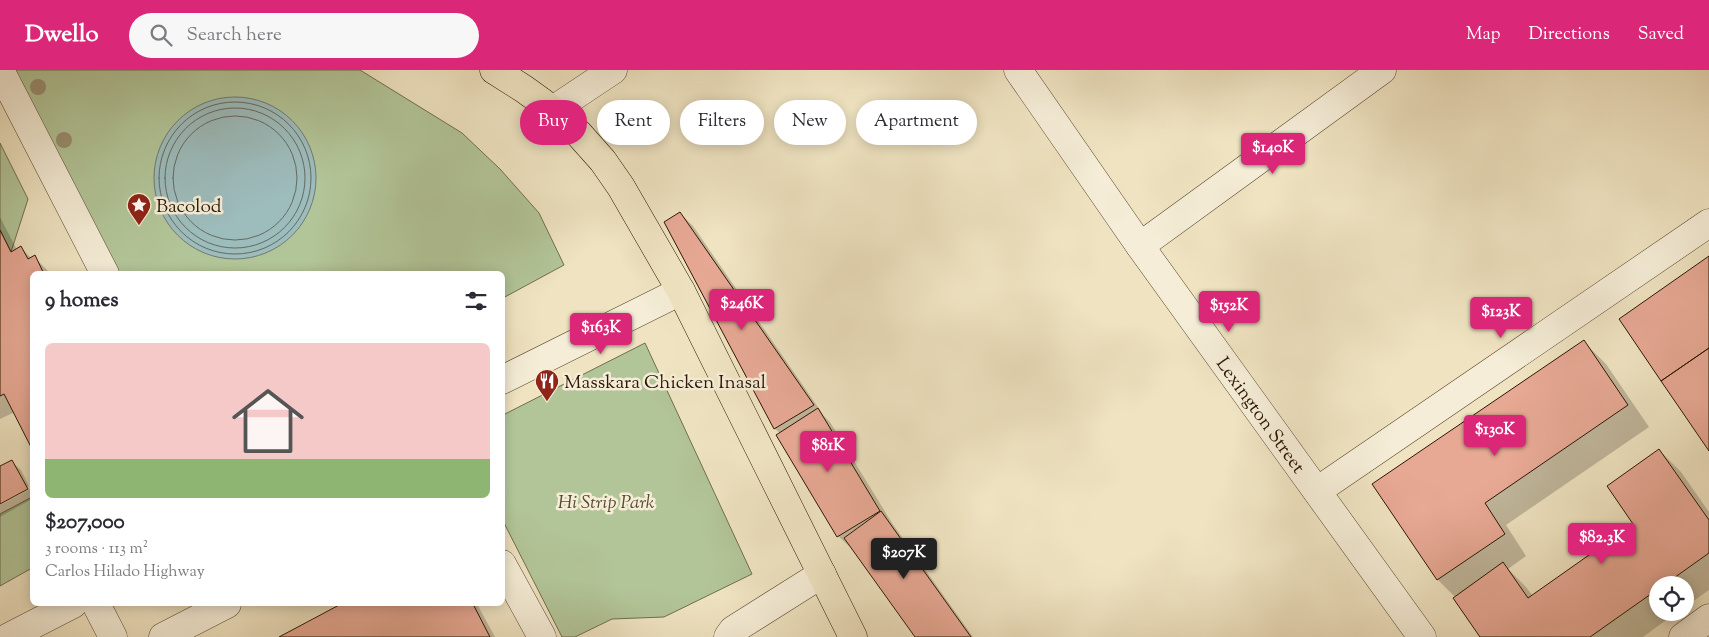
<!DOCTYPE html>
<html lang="en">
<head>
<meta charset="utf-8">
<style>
	body { margin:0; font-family:"Sorts Mill Goudy",serif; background:#f7f7f7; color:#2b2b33; height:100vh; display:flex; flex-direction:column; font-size:19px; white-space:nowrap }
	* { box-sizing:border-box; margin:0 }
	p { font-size:16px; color:#7c7c81 }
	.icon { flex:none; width:28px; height:28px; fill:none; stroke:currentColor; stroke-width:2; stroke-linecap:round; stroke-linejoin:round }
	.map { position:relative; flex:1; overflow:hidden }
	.sheet { position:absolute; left:30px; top:201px; width:475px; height:335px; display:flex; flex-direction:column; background:#fff; border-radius:8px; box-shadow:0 2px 12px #0003 }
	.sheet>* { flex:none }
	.top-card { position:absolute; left:520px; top:30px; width:475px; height:45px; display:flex; gap:10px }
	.tools { position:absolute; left:1649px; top:506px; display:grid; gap:10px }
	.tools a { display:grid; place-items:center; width:45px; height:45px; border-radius:50%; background:#fff; box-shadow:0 2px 12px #0003; font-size:25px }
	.price { position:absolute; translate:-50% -42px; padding:0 11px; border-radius:5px; background:#db2777; color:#fff; font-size:16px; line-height:32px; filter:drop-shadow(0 1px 2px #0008) }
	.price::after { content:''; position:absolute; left:50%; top:30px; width:15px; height:11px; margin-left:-8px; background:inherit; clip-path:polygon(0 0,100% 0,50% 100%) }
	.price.selected { background:#222; color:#fff }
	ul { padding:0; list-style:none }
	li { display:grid; align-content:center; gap:10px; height:265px; padding:0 15px }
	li+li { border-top:1px solid #e1e1e2 }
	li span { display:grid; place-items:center; height:155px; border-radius:8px; color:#555 }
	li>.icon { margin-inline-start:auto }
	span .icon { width:90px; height:90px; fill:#fffc; stroke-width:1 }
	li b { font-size:21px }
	h2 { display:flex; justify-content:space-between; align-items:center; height:60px; padding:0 15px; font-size:21px }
	.tag { padding:0 18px; border-radius:22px; background:#fff; box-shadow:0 2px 12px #0003; font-size:18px; line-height:45px }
	.tag.selected { background:#db2777; color:#fff }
	header { display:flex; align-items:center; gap:30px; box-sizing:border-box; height:70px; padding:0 25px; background:#db2777; color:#fff }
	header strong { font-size:24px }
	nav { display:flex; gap:28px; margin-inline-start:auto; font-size:18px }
	.search { width:350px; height:45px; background:#f7f7f7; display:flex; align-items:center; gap:12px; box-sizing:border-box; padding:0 18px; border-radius:28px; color:#7c7c81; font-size:19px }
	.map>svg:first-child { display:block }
	.green { fill:#b2c598; stroke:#706e4e }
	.water { fill:#9dbcbc; stroke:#707a72 }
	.shadow { fill:#0003 }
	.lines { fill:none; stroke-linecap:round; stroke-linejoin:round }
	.shore { stroke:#656a60; stroke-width:1 }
	.building { fill:#e7a894; stroke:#2d1703 }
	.minor-casing { stroke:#5e4a32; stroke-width:29 }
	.major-casing { stroke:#2d1703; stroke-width:29 }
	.minor { stroke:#f5edd7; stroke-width:28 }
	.major { stroke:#efe3c1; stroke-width:28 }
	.tree { fill:#9a8f71 }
	.labels { text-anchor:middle; stroke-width:5; stroke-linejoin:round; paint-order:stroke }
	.poi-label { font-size:19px; fill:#2d1703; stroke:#f5edd7; text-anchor:start }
	.street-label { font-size:19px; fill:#2d1703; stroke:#f5edd7 }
	.park-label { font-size:19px; font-style:italic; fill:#554b30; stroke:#f5edd7 }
</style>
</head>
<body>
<header>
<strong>Dwello</strong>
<div class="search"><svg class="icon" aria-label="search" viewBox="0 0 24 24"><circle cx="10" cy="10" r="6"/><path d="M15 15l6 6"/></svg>Search here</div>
<nav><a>Map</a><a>Directions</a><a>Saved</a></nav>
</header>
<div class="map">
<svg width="1709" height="567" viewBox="0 0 1709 567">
	<rect width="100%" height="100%" fill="#efe3c1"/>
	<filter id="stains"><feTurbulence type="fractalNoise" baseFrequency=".004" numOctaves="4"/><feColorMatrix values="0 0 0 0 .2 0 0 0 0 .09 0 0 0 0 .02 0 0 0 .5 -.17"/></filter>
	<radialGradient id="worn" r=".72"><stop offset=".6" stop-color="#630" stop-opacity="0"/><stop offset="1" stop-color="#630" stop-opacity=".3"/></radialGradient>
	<!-- green -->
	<path class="green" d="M15,0H360L462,63L500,99L539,143L564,195L503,228L502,204H117Z
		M0,73L28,129L11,182L0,160Z
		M645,273L752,504L664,547L612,549L575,567H562L503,451V345Z
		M32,427V498L0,516V444Z"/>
	<!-- water -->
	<path class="water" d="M154 108a81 81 0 1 1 162 0a81 81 0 1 1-162 0Z"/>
	<!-- shadow -->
	<path class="shadow" d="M680,143L693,156L824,346L830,352L892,453L973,567H916L852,477L851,478L838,466L780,363L775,359L666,152Z
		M0,147L17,180L21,178L31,188L34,187L51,204H32V377L15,342L0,349Z
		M1584,272L1606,294L1649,357L1506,455L1526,486L1508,499L1525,516L1533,526L1635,454L1659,380L1681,402L1709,442V520L1685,537V515H1658V542H1677L1643,567H1481L1456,528L1438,510L1374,415Z
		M12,392L21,400L29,416L0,432V398Z
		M30,419L32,423V429L0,447V435Z
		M344,534H477L495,567H282Z"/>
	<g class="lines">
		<!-- shore -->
		<path class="shore" d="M159 108a76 76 0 1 1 152 0a76 76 0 1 1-152 0Z
			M165 108a70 70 0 1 1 140 0a70 70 0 1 1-140 0Z
			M173 108a62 62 0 1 1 124 0a62 62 0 1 1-124 0Z"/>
	</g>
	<!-- building -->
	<path class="building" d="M680,142L814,335L774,359L664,152Z
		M0,160L11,182L21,176L28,189L35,185L44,204H32V379L4,324L0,326Z
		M1709,186V278L1661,311L1619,249Z
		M1584,270L1628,335L1485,433L1505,464L1437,510L1372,414Z
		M1709,278V381L1661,311Z
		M818,338L880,441L837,467L776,365Z
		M1659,379L1709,450V483L1664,515H1658V519L1590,567H1480L1453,528L1503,492L1528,528L1633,454L1607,416Z
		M12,390L28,419L0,434V396Z
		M881,441L971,567H915L844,468Z
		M341,534H473L490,567H279Z"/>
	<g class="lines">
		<!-- minor casing -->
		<g class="minor-casing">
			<g id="minor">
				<path d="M0,0L105,204"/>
				<path id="s1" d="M1018,0L1140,176L1422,567"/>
				<path d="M553,40L613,0"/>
				<path d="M1140,176L1382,0"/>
				<path d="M502,310L681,221"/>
				<path d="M1317,421L1709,153"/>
				<path d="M502,494L542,567"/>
				<path d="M96,534L113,567"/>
				<path d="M9,567L73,534"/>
				<path d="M163,567L227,534"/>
				<path d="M728,567L733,560L822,504"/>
				<path d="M1683,567L1709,548"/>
			</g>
		</g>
		<!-- major casing -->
		<g class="major-casing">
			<path id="major" d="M494,0L524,19L553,40L579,64L603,91L621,117L681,221L853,567"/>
		</g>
		<!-- minor -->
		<use href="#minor" class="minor"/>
		<!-- major -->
		<use href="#major" class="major"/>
	</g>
	<!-- trees -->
	<g class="tree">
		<circle cx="38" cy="17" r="8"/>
		<circle cx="64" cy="70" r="8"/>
	</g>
	<!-- icons -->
	<defs>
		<g id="sight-pin" transform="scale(1.25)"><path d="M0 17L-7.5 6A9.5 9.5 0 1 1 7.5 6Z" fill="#8f2418" stroke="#f5edd7"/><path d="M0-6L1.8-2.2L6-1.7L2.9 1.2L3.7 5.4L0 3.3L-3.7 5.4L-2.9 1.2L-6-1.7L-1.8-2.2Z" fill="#fff"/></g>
		<g id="restaurant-pin" transform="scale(1.25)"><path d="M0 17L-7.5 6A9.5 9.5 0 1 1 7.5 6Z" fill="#8f2418" stroke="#f5edd7"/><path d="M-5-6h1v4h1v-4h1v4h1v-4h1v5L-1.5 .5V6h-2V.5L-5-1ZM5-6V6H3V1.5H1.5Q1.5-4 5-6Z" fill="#fff"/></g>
	</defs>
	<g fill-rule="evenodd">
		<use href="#sight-pin" x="139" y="135"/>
		<use href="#restaurant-pin" x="547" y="311"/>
	</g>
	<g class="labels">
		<!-- poi labels -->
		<g class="poi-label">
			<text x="156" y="142">Bacolod</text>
			<text x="564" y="318">Masskara Chicken Inasal</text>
		</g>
		<!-- street labels -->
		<g class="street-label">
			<text dy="7" stroke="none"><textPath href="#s1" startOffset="422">Lexington Street</textPath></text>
		</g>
		<!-- park labels -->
		<g class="park-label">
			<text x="606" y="438">Hi Strip Park</text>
		</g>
	</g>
	<rect width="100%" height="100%" filter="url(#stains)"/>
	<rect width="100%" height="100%" fill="url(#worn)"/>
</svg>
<div class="tools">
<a><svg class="icon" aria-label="locate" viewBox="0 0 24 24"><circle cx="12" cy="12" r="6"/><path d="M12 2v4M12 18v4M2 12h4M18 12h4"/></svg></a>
</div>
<b class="price" style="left:1273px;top:105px">$140K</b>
<b class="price" style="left:742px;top:261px">$246K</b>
<b class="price" style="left:1229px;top:263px">$152K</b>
<b class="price" style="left:1501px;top:269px">$123K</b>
<b class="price" style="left:601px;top:285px">$163K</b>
<b class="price" style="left:1495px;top:387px">$130K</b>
<b class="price" style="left:828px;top:403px">$81K</b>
<b class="price" style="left:1602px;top:495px">$82.3K</b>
<b class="price selected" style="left:904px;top:510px">$207K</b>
<div class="top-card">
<a class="tag selected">Buy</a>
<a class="tag">Rent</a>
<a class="tag">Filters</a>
<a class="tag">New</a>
<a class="tag">Apartment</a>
</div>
<section class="sheet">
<h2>9 homes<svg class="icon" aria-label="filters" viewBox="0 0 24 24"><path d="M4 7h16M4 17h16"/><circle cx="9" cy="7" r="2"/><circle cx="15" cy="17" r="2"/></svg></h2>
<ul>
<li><span style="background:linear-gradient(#f6c9c9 75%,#8fb573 0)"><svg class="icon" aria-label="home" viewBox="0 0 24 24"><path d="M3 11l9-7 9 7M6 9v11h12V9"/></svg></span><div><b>$207,000</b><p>3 rooms · 113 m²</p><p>Carlos Hilado Highway</p></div></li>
</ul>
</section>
</div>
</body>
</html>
